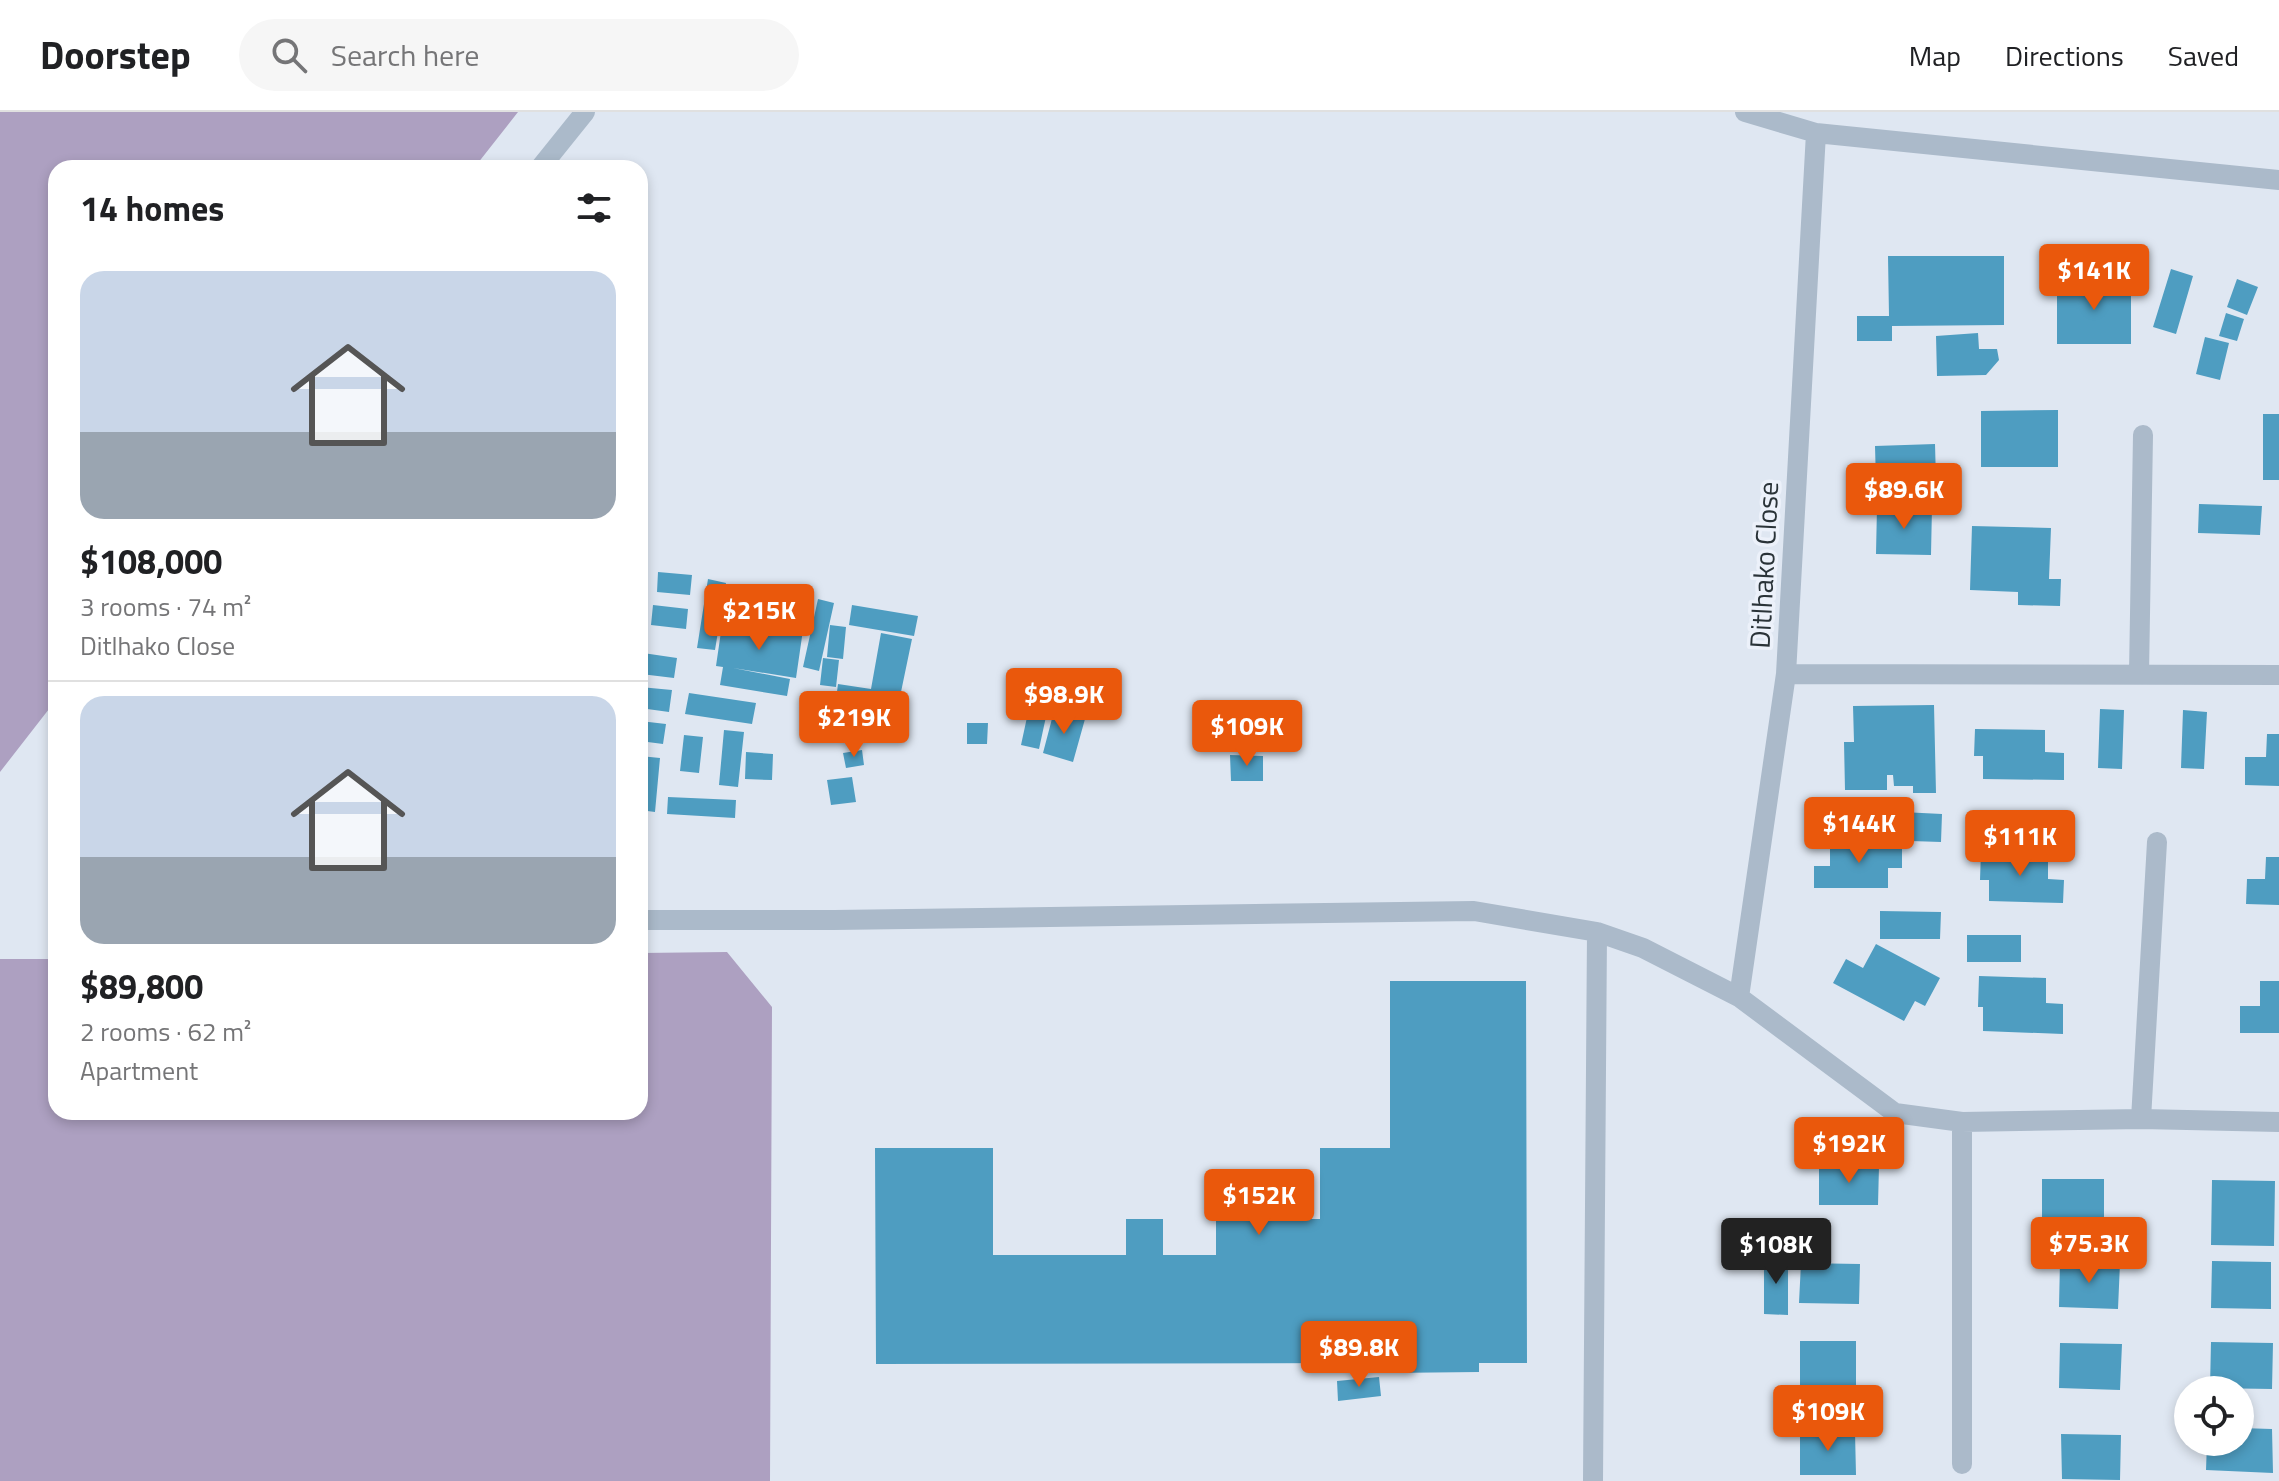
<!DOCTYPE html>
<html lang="en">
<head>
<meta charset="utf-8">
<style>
	body { margin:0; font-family:"Titillium Web",sans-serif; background:#f6f6f6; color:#202124; height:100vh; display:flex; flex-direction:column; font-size:30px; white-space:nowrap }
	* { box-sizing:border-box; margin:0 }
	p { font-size:26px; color:#757577 }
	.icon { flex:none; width:44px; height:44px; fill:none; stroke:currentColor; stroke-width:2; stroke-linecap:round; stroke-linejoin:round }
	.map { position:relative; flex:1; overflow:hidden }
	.sheet { position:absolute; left:48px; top:48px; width:600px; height:960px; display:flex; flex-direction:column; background:#fff; border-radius:24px; box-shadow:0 4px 12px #0003 }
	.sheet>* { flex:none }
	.controls { position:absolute; left:2174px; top:1264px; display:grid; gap:16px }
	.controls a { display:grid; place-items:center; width:80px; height:80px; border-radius:50%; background:#fff; box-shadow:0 4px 12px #0003; font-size:40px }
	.price { position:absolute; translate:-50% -68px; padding:0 18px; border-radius:8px; background:#ea580c; color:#fff; font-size:26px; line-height:52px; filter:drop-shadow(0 2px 4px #0008) }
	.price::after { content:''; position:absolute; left:50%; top:48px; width:24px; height:18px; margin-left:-12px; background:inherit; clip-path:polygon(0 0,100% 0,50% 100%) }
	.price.selected { background:#222; color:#fff }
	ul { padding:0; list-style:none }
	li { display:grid; align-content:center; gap:16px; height:424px; padding:0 32px }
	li+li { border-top:2px solid #e0e0e0 }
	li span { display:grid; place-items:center; height:248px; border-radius:24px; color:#555 }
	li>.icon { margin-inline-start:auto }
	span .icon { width:144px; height:144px; fill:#fffc; stroke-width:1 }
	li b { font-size:34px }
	h2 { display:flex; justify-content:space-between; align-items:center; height:96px; padding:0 32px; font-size:34px }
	header { display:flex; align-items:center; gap:48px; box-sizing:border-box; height:112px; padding:0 40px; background:#fff; border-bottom:2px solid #e0e0e0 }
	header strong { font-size:38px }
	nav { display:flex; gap:44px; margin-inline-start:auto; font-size:28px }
	.search { width:560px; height:72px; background:#f6f6f6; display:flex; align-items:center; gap:20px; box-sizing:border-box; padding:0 28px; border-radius:44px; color:#757577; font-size:30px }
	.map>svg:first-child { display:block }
	.green { fill:#ada0c1 }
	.building { fill:#4e9dc1 }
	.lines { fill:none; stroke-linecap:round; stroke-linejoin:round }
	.minor { stroke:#abbaca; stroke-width:20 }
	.labels { text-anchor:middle; stroke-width:7; stroke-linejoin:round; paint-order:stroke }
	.street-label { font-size:28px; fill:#2a3338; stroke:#ecf1fa }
</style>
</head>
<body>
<header>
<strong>Doorstep</strong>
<div class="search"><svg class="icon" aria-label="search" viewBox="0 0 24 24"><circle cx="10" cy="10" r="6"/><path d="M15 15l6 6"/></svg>Search here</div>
<nav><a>Map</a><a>Directions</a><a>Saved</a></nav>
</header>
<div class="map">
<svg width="2279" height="1369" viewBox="0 0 2279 1369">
	<rect width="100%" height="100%" fill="#dfe7f2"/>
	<!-- green -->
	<path class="green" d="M0,0H518L474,56H56V588L0,660Z
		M727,840L772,895L770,1369H0V847H56V1000H640V841Z"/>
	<!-- building -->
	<path class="building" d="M1888,144H2004V213L1892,214V229H1857V204H1889Z
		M2171,157L2193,164L2176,222L2153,215Z
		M2057,167L2131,168V232H2057Z
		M2237,167L2258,175L2247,203L2227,195Z
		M2226,201L2244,207L2237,229L2219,224Z
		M1978,221L1979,237H1997L1999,248L1986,263L1937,264L1936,224Z
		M2205,225L2229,231L2220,268L2196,262Z
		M2058,298V355H1981V299Z
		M2263,302H2279V368H2263Z
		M1935,332L1936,368L1876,370L1875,334Z
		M2199,392L2262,394L2260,423L2198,421Z
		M1877,395H1932L1931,443L1876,442Z
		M1972,414L2051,416L2049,467H2061L2060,494L2018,493V480L1970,478Z
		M658,460L692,463L690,483L657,480Z
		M708,467L726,471L715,538L697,536Z
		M737,473L803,483L799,504L734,494Z
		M818,487L834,491L819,559L803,555Z
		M653,493L688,497L686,517L651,513Z
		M852,493L918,504L914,524L849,513Z
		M724,499L804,511L796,566L733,556L790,567L787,584L720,573L723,555L716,554Z
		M830,513L846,515L843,547L827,545Z
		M881,521L912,527L896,604L835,595L838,572L871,577Z
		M643,541L677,546L674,566L641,562Z
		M823,546L839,548L836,575L820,573Z
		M640,575L672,578L669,600L640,596Z
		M689,581L756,591L752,612L685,602Z
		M1934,593L1936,681H1913V674H1894L1893,663H1887V678H1845L1844,630H1854L1853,594Z
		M1029,596L1047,600L1039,637L1021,633Z
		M2100,597L2124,598L2122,657L2098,656Z
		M2183,598L2207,600L2204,657L2181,656Z
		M1054,599L1085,607L1073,650L1043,641Z
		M640,609L666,612L663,632L640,629Z
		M967,611H988L987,632H967Z
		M1975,617L2045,618V640L2064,641V668L1983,667V644H1974Z
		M724,618L744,620L738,675L719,673Z
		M2267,622H2279V674L2245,673V645H2266Z
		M684,623L703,625L699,661L680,659Z
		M862,638L864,653L846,656L843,641Z
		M746,640L773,642L772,668L745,667Z
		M1230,643L1263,644V669H1231Z
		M640,644L660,646L655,700L640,698Z
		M852,665L856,690L831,693L827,668Z
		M668,685L736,688L735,706L667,702Z
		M1882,699L1942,702L1941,730L1881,728Z
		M1970,706L2028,708L2027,733L1969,730Z
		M1830,730H1902V756H1888V776H1814V754H1830Z
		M1981,739L2048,741V767L2064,768L2063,791L1989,789V768H1980Z
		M2266,745H2279V793L2246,792L2247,767H2265Z
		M1880,799L1941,800L1940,827H1880Z
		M1967,823H2021V850H1967Z
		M1876,832L1940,866L1925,894L1915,889L1904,909L1833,871L1846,847L1863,856Z
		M1979,864L2046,866V891L2063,892V922L1983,919V895H1978Z
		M1390,869H1526L1527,1251H1479V1260L1387,1261V1251L876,1252L875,1036H993V1143H1126V1107H1163V1143H1216V1107H1320V1036H1390Z
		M2260,869H2279V921H2240V894H2260Z
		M1819,1053L1879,1054L1878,1093H1819Z
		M2042,1067H2104V1113H2042Z
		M2212,1068L2275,1069L2274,1134L2211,1133Z
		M1764,1146H1788V1203L1764,1202Z
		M2212,1149L2271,1150V1197L2211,1196Z
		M2060,1150L2120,1151L2118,1197L2059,1195Z
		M1801,1151L1860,1152L1859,1192L1799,1191Z
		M1800,1229H1856V1274L1800,1273Z
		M2211,1230L2273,1231L2272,1277L2210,1276Z
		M2060,1231L2122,1232L2120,1278L2059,1276Z
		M1379,1265L1381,1284L1338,1289L1337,1269Z
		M2240,1316L2272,1317L2273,1361L2206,1358L2207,1330H2240Z
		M1800,1319L1855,1320L1856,1363H1800Z
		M2061,1322L2121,1323L2120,1368L2062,1367Z"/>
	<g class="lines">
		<!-- minor -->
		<path class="minor" d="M1745,0L1816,21L2279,68
			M540,56L585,0
			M1786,562L2279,563
			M2139,562L2143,323
			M640,808H834L1474,799L1597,820L1643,836L1739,885L1895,1001L1962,1010L2141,1007L2279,1010
			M1739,885L1786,562L1816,21
			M2141,1007L2157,730
			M1962,1352V1010
			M1593,1369L1597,820"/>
	</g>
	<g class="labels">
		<!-- street labels -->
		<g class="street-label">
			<text transform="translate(1764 453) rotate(-87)" y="10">Ditlhako Close</text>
		</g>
	</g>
</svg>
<div class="controls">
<a><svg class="icon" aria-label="locate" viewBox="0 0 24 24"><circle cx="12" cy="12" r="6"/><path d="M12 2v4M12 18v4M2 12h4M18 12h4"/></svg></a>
</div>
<b class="price" style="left:2094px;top:200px">$141K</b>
<b class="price" style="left:1904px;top:419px">$89.6K</b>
<b class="price" style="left:759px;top:540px">$215K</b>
<b class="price" style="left:1064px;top:624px">$98.9K</b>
<b class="price" style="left:854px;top:647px">$219K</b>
<b class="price" style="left:1247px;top:656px">$109K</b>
<b class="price" style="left:1859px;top:753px">$144K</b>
<b class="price" style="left:2020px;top:766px">$111K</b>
<b class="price" style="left:1849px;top:1073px">$192K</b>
<b class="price" style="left:1259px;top:1125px">$152K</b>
<b class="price" style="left:2089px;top:1173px">$75.3K</b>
<b class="price selected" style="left:1776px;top:1174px">$108K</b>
<b class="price" style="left:1359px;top:1277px">$89.8K</b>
<b class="price" style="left:1828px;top:1341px">$109K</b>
<section class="sheet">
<h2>14 homes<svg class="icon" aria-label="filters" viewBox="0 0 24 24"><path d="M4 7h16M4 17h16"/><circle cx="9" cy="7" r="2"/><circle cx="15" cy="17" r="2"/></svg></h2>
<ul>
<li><span style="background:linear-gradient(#c9d6e8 65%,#9aa5b1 0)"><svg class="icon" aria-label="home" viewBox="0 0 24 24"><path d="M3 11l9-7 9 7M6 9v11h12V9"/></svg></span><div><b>$108,000</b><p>3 rooms · 74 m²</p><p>Ditlhako Close</p></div></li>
<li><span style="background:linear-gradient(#c9d6e8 65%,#9aa5b1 0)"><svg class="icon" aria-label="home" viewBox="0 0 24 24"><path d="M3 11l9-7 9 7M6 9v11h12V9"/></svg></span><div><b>$89,800</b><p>2 rooms · 62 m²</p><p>Apartment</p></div></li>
</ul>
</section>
</div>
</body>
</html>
